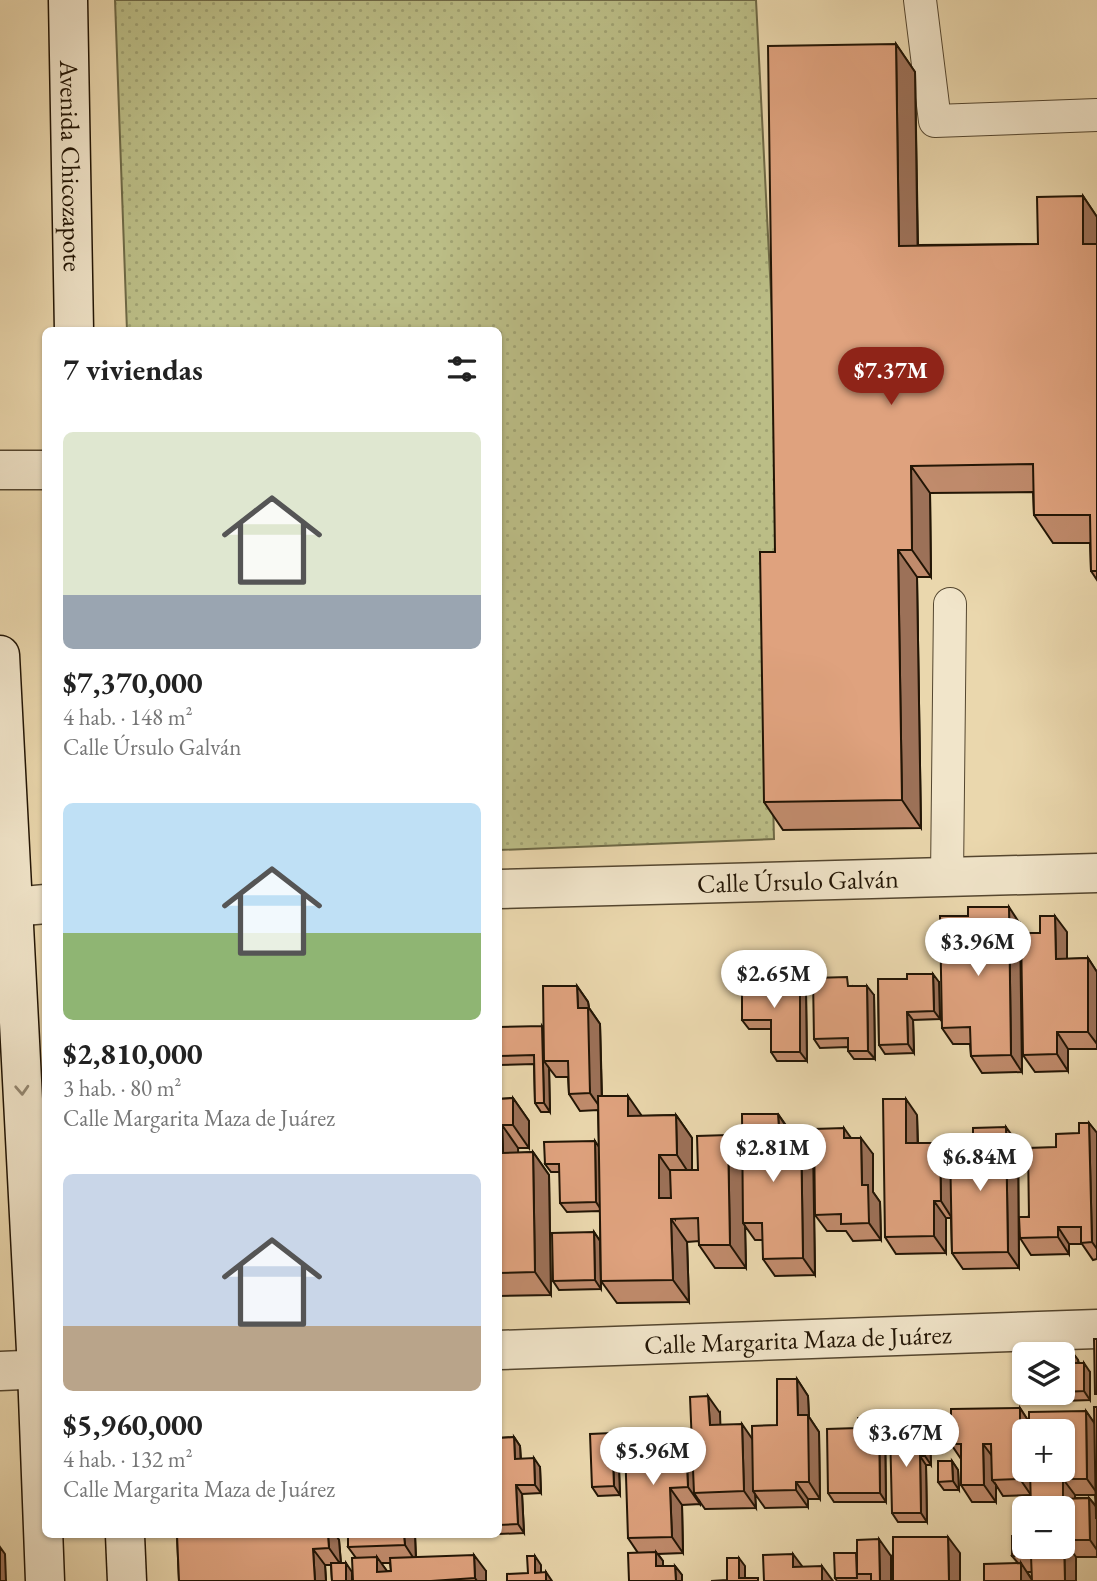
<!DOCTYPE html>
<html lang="es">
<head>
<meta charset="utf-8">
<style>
	body { margin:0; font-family:"EB Garamond",serif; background:#f2f2f2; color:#222; height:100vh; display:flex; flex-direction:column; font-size:26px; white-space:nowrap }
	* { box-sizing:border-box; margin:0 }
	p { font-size:23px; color:#767676 }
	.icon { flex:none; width:38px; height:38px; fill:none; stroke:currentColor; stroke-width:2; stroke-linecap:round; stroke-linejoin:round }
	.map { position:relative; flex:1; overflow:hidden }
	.sheet { position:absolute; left:42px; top:327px; width:460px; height:1211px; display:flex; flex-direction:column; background:#fff; border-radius:10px; box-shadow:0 2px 5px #0004 }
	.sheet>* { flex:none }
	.tools { position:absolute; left:1012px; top:1342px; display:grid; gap:14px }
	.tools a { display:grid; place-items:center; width:63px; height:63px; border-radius:10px; background:#fff; box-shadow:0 2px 5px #0004; font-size:35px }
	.price { position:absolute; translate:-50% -60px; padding:0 16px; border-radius:24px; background:#fff; color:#222; font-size:23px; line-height:46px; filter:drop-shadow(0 2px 4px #0008) }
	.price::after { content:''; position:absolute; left:50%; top:42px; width:21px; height:16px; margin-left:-10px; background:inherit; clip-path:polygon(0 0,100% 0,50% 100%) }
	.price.on { background:#8f2418; color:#fff }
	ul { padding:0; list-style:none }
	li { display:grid; align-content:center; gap:14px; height:371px; padding:0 21px }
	li span { display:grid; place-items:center; height:217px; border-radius:10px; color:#555 }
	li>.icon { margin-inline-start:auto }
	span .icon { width:126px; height:126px; fill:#fffc; stroke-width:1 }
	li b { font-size:30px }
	h2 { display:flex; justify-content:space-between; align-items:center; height:84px; padding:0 21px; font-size:30px }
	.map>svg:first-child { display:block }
	.park { fill:url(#park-dots); stroke:#6e6946; stroke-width:2 }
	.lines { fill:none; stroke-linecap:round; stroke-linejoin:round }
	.service-casing { stroke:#54462f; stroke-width:34 }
	.minor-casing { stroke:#54462f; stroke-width:41 }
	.secondary-casing { stroke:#221505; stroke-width:41 }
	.service { stroke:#f1e5ca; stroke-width:32 }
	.minor { stroke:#f1e5ca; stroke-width:38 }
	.secondary { stroke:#f1e5ca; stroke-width:38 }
	.wall { fill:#c08b6c; stroke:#221505; stroke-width:2; fill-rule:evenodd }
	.shaded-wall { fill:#9c7158; stroke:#221505; stroke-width:2 }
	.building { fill:#dfa27e; stroke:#221505; stroke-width:2 }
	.oneway { stroke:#948771 }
	.labels { text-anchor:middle; stroke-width:6; stroke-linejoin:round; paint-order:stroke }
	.street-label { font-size:26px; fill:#221505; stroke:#f1e5ca }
</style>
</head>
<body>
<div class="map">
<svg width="1097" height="1581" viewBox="0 0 1097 1581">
	<defs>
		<pattern id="park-dots" width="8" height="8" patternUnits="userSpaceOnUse" patternTransform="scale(1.75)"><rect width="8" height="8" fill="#bbbd86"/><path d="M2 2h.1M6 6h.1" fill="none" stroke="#a0a272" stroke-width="1.8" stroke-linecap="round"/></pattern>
	</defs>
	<rect width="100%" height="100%" fill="#ead7ad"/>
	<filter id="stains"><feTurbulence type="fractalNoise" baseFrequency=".00286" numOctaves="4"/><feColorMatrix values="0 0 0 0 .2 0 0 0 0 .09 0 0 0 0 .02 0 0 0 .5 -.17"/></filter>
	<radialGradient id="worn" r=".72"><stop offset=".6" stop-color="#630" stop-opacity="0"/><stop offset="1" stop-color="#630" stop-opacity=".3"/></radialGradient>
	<!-- park -->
	<path class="park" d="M115,0H756L785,569H767L774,839L499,850V331H127Z"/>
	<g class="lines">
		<!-- service casing -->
		<g class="service-casing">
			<path id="service" d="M920,0L935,121L1097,115
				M947,877L950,604"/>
		</g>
		<!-- minor casing -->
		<g class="minor-casing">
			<g id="minor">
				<path d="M0,470H46"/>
				<path id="s1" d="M499,889L1097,873"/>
				<path d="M0,908L46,904"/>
				<path id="s2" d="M499,1350L1097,1329"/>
				<path d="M0,1371L46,1369"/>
			</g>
		</g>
		<!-- secondary casing -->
		<g class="secondary-casing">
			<g id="secondary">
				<path id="s3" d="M68,0L74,331"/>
				<path d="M0,655L37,1370L45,1581"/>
				<path d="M125,1535L127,1581"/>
			</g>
		</g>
		<!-- service -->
		<use href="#service" class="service"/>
		<!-- minor -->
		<use href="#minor" class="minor"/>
		<!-- secondary -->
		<use href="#secondary" class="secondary"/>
	</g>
	<!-- wall -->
	<path class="wall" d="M896,44L915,72L918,245L1038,244L1083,196L1097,217V580L1091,571L1090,543H1053L1034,515L1033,492L930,493L931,577H917L921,828L783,830L764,802L775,552Z
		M1020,924L1022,1072L982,1073L971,1056L970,1044H953L942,1028Z
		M1067,932V959L1088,958L1097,972V1049H1068V1071L1035,1072L1023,1055Z
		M878,979L939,982L940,1019L913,1020L914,1053L885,1054L879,1045Z
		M775,984H800L806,993L807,1061H777L771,1052V1029H749L742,1020Z
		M577,986L588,1002L589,1008L600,1024L602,1096L641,1116L676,1115L692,1138V1170H698L728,1135L742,1155L778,1114L788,1128L813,1145L815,1275L775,1276L763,1259V1240H755L745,1226L746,1268H715L699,1245V1241L687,1242L689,1302L617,1303L601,1281L600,1211L567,1212L560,1203V1172H551L545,1164L599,1146L598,1110L580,1111L569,1094L568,1077H556L549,1068L550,1112H541L535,1103L534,1064L499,1065V1027L544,1028Z
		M853,986L874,995L875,1059H854L848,1051V1047L820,1048L814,1039Z
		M513,1098L529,1121V1148H518V1153L533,1152L549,1175L551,1295L499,1296V1099Z
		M917,1115L918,1143L950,1158L973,1146L1018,1144L1019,1268L963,1269L952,1253L951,1218H946V1253L896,1254L885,1237Z
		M1089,1123L1097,1133V1259L1093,1260L1082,1244H1069V1254L1031,1255L1020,1238L1056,1147L1079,1133Z
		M851,1138L873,1154V1192L880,1202L881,1240L853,1241L846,1231H827L815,1215Z
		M594,1232L600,1241L601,1289L559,1290L553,1281Z
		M1072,1352L1078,1360L1079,1363L1090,1372V1400L1062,1401L1056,1393H1062V1354Z
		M797,1379L808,1396L809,1417L819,1432L820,1499H808V1507L765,1508L755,1494L756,1508L705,1509L700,1502V1504L682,1505L683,1553L658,1554L663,1561V1566H675L682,1575V1581H629L638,1553L628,1538L720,1413V1425L753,1439L777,1425Z
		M1097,1407V1557H1076V1581H984L1018,1563L1012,1556L1062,1547L1031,1495L1003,1496L996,1485V1502H972L961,1485V1459L951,1444L1020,1408L1029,1422L1086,1411L1094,1423ZM1075,1495H1095L1096,1506L1089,1498H1075ZM1027,1572H1032V1579Z
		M879,1418L885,1427L886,1502H834L828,1493L858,1428Z
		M514,1437L520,1446L521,1459L540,1467L541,1493L522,1494L524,1533L499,1534V1438Z
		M930,1437L931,1465H926L927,1522H898L892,1513Z
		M618,1442L620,1495L598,1496L592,1487Z
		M952,1461L958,1470L959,1490H944L938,1482Z
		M177,1535H336L339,1540L341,1563L352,1572V1581H332L331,1565H325L326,1581H179Z
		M415,1535L416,1557L486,1571V1581H353L356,1558L348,1547ZM381,1563H390L391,1571H387Z
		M891,1556V1581H837L835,1578Z"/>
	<!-- shaded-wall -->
	<path class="shaded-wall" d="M896,44L915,72L918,273L899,246Z
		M1083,196L1097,217V264L1083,244Z
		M911,466L930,493L931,577L912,550Z
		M898,550L917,577L921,828L902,800Z
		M1009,907L1020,924L1022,1072L1011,1055Z
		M1055,916L1067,932V976L1056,959Z
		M1088,958L1097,972V1044L1088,1032Z
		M933,974L939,982L940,1019L934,1011Z
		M800,984L806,993L807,1061L800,1052Z
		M577,986L588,1002L589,1008L600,1024L602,1110L590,1093L578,1008Z
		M867,986L874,995L875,1059L868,1051Z
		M907,1012L913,1020L914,1053L908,1044Z
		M542,1026L548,1035L544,1061L549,1068L550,1112L544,1103Z
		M1057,1032L1068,1049V1071L1057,1054Z
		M628,1096L644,1119L628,1116Z
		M513,1098L529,1121V1148L513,1125Z
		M906,1099L917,1115L918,1160L906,1143Z
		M778,1114L789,1131L779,1128Z
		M676,1115L692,1138V1178L677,1155Z
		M1089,1123L1097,1133V1249L1092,1242Z
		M502,1125L518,1148L519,1176L503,1153Z
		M1006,1127L1018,1144L1019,1268L1008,1252Z
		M801,1128L813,1145L815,1275L803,1258Z
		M844,1128L856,1145L844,1138Z
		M728,1135L744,1158L743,1223L745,1226L746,1268L730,1245Z
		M861,1138L873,1154V1192L880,1202L881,1240L869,1223L862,1185Z
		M595,1141L601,1150L602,1211L596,1202Z
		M940,1143L952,1160V1218L941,1201Z
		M533,1152L549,1175L551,1295L535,1272Z
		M659,1155L675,1178V1219L659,1198Z
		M934,1201L946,1218V1253L934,1236Z
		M671,1219L687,1242L689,1302L673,1280Z
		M1058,1227L1069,1244V1254L1058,1237Z
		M594,1232L600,1241L601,1289L595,1280Z
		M1072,1352L1078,1360L1079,1372L1073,1363Z
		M1084,1363L1090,1372V1400L1084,1391Z
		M797,1379L808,1396L809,1417L819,1432L820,1499L809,1482L798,1415Z
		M708,1396L720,1413L721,1442L710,1425Z
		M1020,1408L1031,1425V1432H1024V1470H1031V1495L1020,1479Z
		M1086,1411L1097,1427V1493L1087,1479Z
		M879,1418L885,1427L886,1502L880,1493Z
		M742,1424L753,1440V1491L755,1494L756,1508L744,1491Z
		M924,1429L930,1437L931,1465L925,1456Z
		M612,1433L618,1442L620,1495L614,1486Z
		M514,1437L520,1446L521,1468L515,1459Z
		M686,1443L698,1459L694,1493L700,1502V1504L688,1487Z
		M983,1444L995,1460L992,1480L996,1485V1502L984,1485Z
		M920,1456L926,1465L927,1522L921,1513Z
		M534,1458L540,1467L541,1493L535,1485Z
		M952,1461L958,1470L959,1490L953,1481Z
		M1063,1479L1075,1495V1515L1063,1499Z
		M796,1482L808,1499V1507L796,1490Z
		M516,1485L522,1494L524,1533L518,1524Z
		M670,1488L682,1505L683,1553L672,1537Z
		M1089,1498L1097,1508L1096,1518L1097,1519V1550L1090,1540Z
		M328,1535H336L339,1540L341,1565L329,1548Z
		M404,1535H415L416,1562L405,1545Z
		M948,1537L960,1553V1581H949Z
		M879,1539L891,1556V1581H880Z
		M1064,1540L1076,1557V1581H1065Z
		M0,1547L5,1554L6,1581H0Z
		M313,1549L325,1565L326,1581H315Z
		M656,1552L663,1561V1575L656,1566Z
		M793,1554L805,1570L793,1567Z
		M474,1555L486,1571V1581H477L475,1578Z
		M535,1556L541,1565V1581L535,1573Z
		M377,1557L389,1574L377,1572Z
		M739,1558L745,1566V1581L739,1578Z
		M346,1563L352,1572V1581H346Z
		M1021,1563L1032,1580V1581H1021Z
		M675,1566L682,1575V1581H676Z
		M822,1566L833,1581H822Z
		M546,1572L552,1581H546Z"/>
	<!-- building -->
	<path class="building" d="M896,44L899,246L1038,244L1037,197L1083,196V244H1097V571H1091L1090,515H1034L1033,464L911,466L912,550H898L902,800L764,802L760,552H775L768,46Z
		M968,907H1009L1011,1055L971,1056L970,1027L942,1028L940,916H968Z
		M1040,916H1055L1056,959L1088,958V1032H1057V1054L1023,1055L1021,933H1040Z
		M907,974H933L934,1011L907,1012L908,1044L879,1045L878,979H907Z
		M742,976H770V984H800V1052H771V1020H742Z
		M847,977L848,986H867L868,1051H848V1038L814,1039L813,978Z
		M543,986H577L578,1008H588L590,1093L569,1094L568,1061H544Z
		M542,1026L544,1103H535L534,1055L499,1056V1027Z
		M598,1096H628V1116L676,1115L677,1155H659V1198H671L670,1170H698L697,1136L728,1135L730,1245H699L698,1218L671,1219L673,1280L601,1281Z
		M513,1098V1125H502L503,1153L533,1152L535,1272L499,1273V1099Z
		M883,1099H906V1143H940L941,1201H934V1236L885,1237Z
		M742,1114H778L779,1128H801L803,1258L763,1259L762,1223H743Z
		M1079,1123H1089L1092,1242L1081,1243V1227H1058V1237L1020,1238L1019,1217H1029L1028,1148L1056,1147V1134L1079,1133Z
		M1006,1127L1008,1252L952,1253L950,1146H973V1128Z
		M844,1128V1138H861L862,1185H868L869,1223L841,1224V1214L815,1215L814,1129Z
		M595,1141L596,1202L560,1203L559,1164H545L544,1142Z
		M594,1232L595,1280L553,1281L552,1233Z
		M1094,1339H1097V1394H1095Z
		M1072,1352L1073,1363H1084V1391L1062,1392V1354H1055V1353Z
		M777,1379H797L798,1415H808L809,1482H796V1490L753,1491L752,1426L777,1425Z
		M708,1396L710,1425L742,1424L744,1491L694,1493L690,1397Z
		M1094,1407H1097V1518H1096Z
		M1020,1408V1479L992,1480L991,1444H983L984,1485H961V1444H951V1409Z
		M1086,1411L1087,1479H1063V1499L1089,1498L1090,1540H1064L1065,1581H1032L1031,1556H1012V1536H1024V1547H1062V1508H1031L1030,1470H1062V1432H1029V1412Z
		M858,1418H879L880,1493H828L827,1429L858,1428Z
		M890,1429H924L925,1456H920L921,1513H892Z
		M612,1433L614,1486L592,1487L590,1434Z
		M514,1437L515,1459L534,1458L535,1485H516L518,1524L499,1525V1438Z
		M686,1443L688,1487L670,1488L672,1537L628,1538L625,1445Z
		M938,1461H952L953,1481L938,1482Z
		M177,1535H328L329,1548L313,1549L315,1581H179Z
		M348,1535H404L405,1545L348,1547Z
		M893,1537H948L949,1581H893Z
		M879,1539L880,1581H871V1574H857V1540Z
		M656,1552V1566H675L676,1581H629L628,1553Z
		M834,1553H856L857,1578H835Z
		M793,1554V1567L822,1566V1581H764L763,1555Z
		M474,1555L475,1578L431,1581H353L352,1558L377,1557V1572L391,1571L390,1558Z
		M527,1556H535V1573L546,1572V1581H507V1574L528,1573Z
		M727,1558H739V1578H758V1581H711L727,1580Z
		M331,1563H346V1581H332Z
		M1021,1563V1581H984V1564Z"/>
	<!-- one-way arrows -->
	<defs><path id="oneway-chevron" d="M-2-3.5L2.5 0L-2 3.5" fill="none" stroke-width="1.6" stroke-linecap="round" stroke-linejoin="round" transform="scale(1.75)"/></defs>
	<use class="oneway" href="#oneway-chevron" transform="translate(22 1090) rotate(87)"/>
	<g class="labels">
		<!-- street labels -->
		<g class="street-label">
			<text dy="9" stroke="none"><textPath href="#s3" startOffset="166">Avenida Chicozapote</textPath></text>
			<text dy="9" stroke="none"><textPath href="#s1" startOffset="299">Calle Úrsulo Galván</textPath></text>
			<text dy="9" stroke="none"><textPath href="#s2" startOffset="299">Calle Margarita Maza de Juárez</textPath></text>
		</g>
	</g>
	<rect width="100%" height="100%" filter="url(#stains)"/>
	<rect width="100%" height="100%" fill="url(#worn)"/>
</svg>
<div class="tools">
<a><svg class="icon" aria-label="layers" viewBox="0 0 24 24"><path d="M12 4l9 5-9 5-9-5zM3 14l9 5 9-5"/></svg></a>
<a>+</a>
<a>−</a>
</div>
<b class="price on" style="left:891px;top:407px">$7.37M</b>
<b class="price" style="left:978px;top:978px">$3.96M</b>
<b class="price" style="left:774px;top:1010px">$2.65M</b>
<b class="price" style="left:773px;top:1184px">$2.81M</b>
<b class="price" style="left:980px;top:1193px">$6.84M</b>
<b class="price" style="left:906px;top:1469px">$3.67M</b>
<b class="price" style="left:653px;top:1487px">$5.96M</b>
<section class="sheet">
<h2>7 viviendas<svg class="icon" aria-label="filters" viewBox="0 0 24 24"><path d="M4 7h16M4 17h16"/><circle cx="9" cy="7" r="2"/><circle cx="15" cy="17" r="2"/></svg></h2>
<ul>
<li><span style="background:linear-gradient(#dfe7d0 75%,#9aa5b1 0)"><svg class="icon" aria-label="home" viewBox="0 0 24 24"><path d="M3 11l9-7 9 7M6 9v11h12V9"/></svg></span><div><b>$7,370,000</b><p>4 hab. · 148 m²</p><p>Calle Úrsulo Galván</p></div></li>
<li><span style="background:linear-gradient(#bfe0f5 60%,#8fb573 0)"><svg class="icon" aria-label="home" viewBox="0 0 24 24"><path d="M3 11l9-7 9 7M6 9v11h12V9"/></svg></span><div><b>$2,810,000</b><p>3 hab. · 80 m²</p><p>Calle Margarita Maza de Juárez</p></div></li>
<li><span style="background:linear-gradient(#c9d6e8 70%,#b9a48a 0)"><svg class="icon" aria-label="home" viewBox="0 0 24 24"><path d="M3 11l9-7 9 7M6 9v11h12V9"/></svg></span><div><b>$5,960,000</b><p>4 hab. · 132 m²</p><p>Calle Margarita Maza de Juárez</p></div></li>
</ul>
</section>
</div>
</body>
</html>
